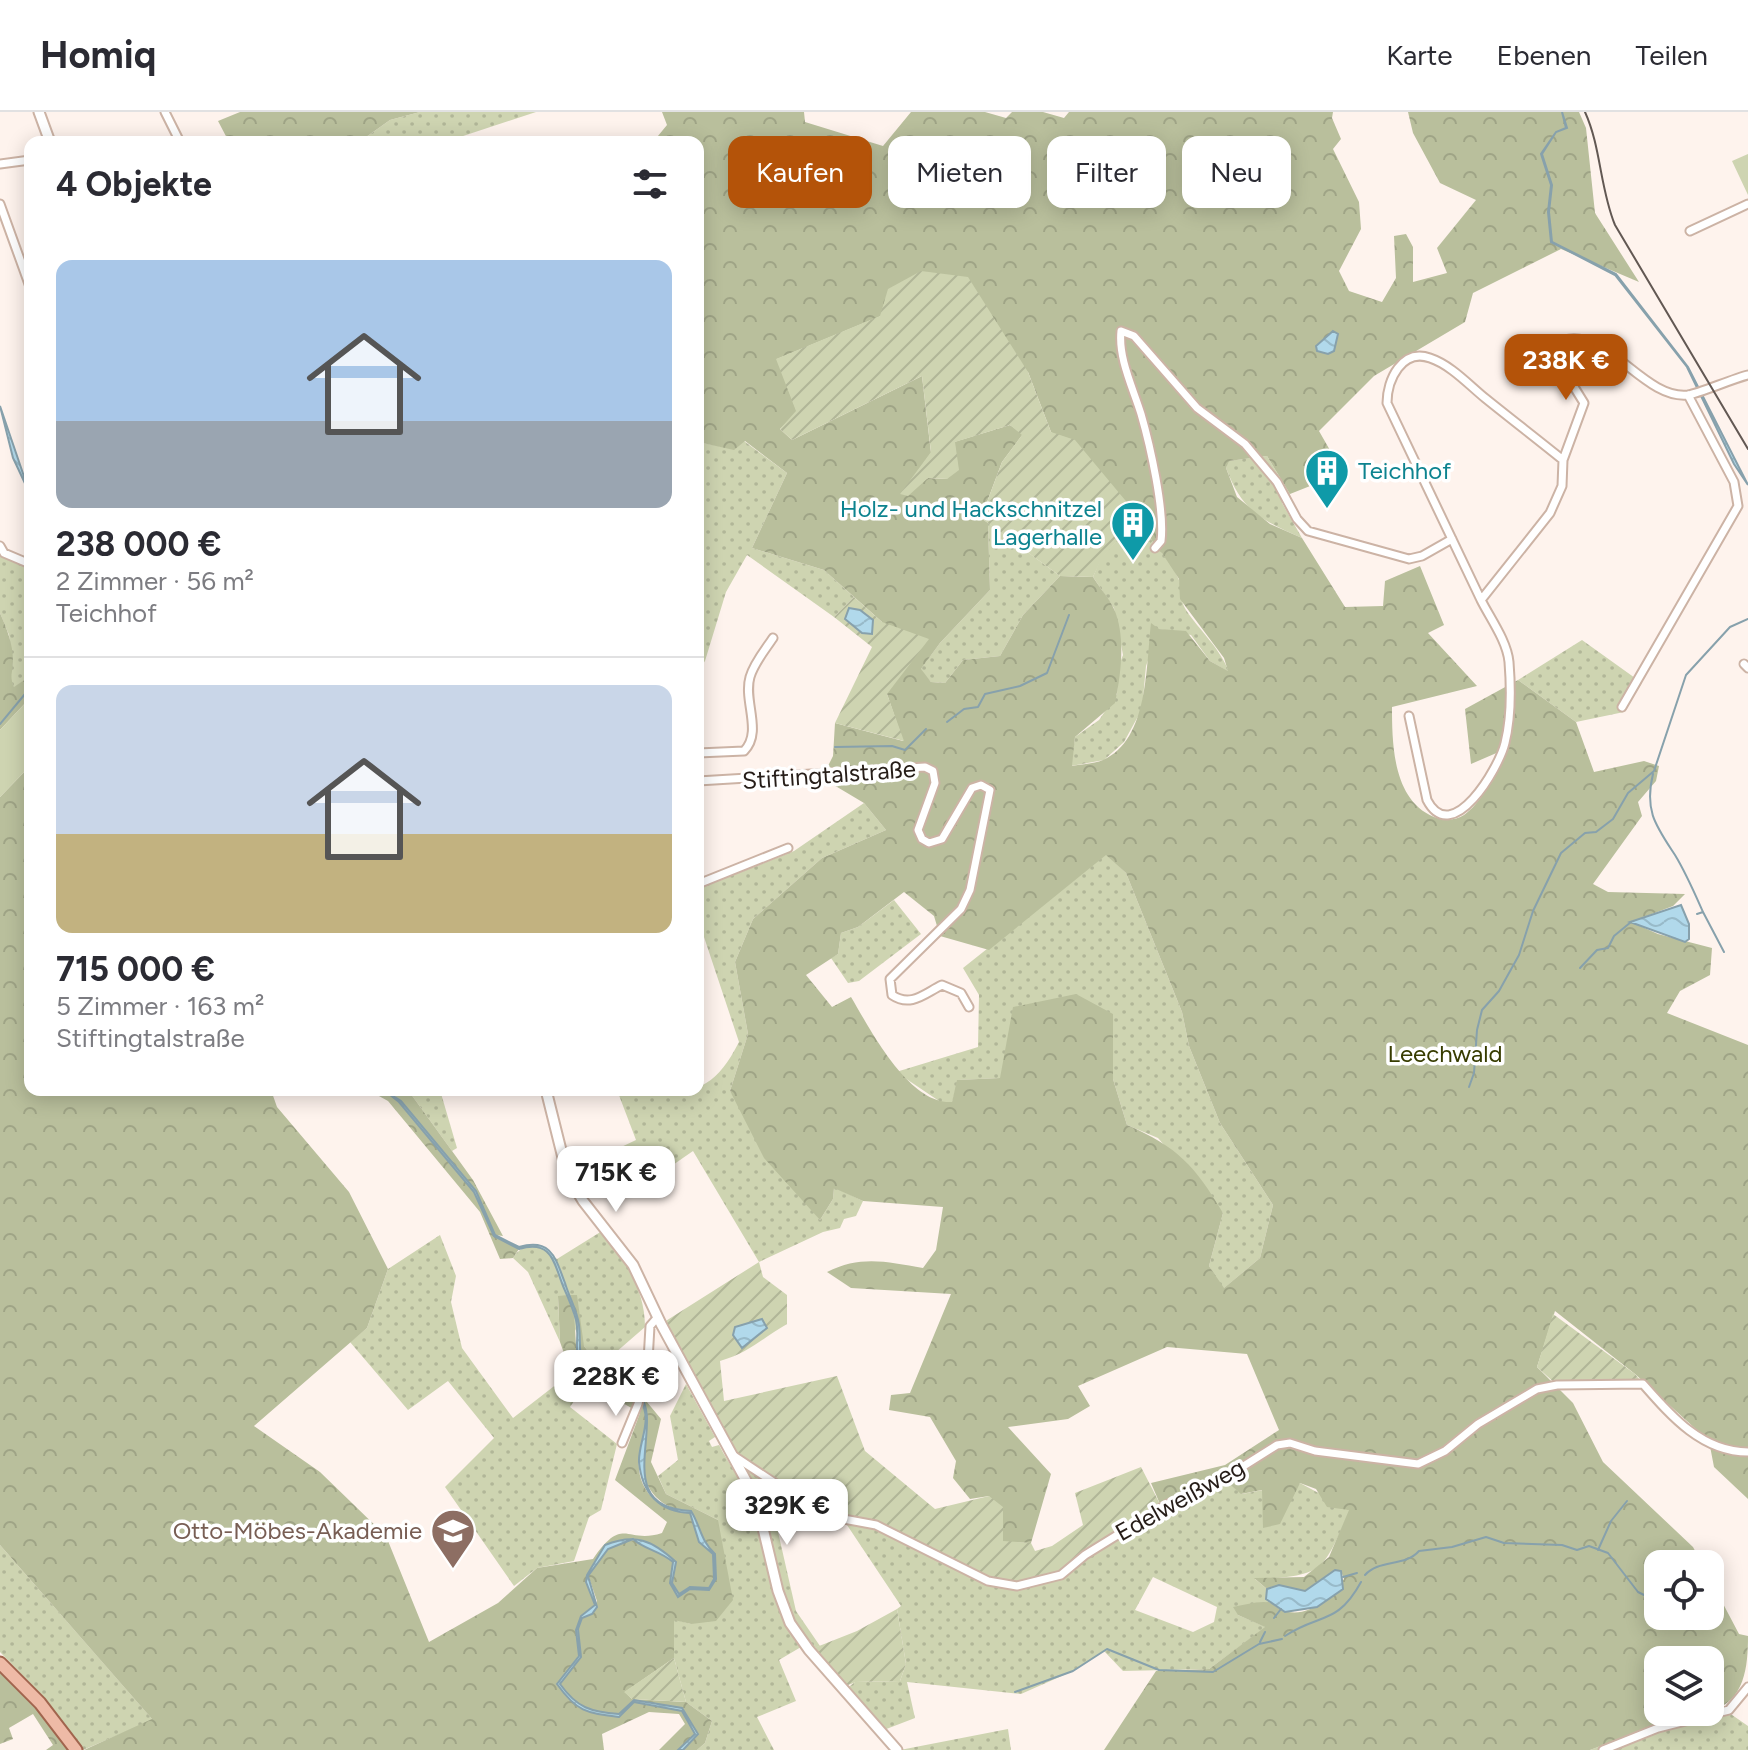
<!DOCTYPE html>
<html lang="de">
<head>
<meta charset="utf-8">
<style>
	body { margin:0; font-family:Figtree,sans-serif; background:#f7f7f7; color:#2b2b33; height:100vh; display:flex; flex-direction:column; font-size:30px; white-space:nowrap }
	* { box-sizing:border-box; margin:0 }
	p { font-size:26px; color:#7c7c81 }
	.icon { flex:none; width:44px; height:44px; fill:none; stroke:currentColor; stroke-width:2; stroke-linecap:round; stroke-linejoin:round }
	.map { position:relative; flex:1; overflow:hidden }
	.sheet { position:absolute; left:24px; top:24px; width:680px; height:960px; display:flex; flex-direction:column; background:#fff; border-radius:16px; box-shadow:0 4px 20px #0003 }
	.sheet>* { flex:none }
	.hud { position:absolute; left:728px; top:24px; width:760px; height:72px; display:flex; gap:16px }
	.fabs { position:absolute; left:1644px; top:1438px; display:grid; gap:16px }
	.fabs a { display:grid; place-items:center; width:80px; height:80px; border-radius:16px; background:#fff; box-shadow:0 4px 20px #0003; font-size:40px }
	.price { position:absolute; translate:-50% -68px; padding:0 18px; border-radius:16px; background:#fff; color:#222; font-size:26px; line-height:52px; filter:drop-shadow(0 2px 4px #0008) }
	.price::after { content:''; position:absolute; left:50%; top:48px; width:24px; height:18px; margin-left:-12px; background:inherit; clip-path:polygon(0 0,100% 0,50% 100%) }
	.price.current { background:#b45309; color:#fff }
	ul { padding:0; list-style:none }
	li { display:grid; align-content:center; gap:16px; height:424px; padding:0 32px }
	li+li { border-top:2px solid #e1e1e2 }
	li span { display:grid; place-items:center; height:248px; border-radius:16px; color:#555 }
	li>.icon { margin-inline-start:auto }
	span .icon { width:144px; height:144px; fill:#fffc; stroke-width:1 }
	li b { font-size:34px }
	h2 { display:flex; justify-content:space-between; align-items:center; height:96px; padding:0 32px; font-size:34px }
	.chip { padding:0 28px; border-radius:16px; background:#fff; box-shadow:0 4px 20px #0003; font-size:28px; line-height:72px }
	.chip.current { background:#b45309; color:#fff }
	header { display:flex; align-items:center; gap:48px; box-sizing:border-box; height:112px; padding:0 40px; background:#fff; border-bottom:2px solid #e1e1e2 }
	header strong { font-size:38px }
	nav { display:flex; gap:44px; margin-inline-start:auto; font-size:28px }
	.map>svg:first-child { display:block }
	.grass { fill:url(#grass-dots); fill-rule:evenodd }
	.forest { fill:url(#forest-crowns); fill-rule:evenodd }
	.park { fill:#ced4b1 }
	.garden { fill:url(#garden-furrows) }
	.water { fill:url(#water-waves); stroke:#87a1ac; stroke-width:2 }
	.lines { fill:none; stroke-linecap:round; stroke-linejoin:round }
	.stream { stroke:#87a1ac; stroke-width:2 }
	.minor-casing { stroke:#ccb3a5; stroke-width:11 }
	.tertiary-casing { stroke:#ccb3a5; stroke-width:13 }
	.primary-casing { stroke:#a1654e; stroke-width:15 }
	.minor { stroke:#fff; stroke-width:7 }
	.tertiary { stroke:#fff; stroke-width:9 }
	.primary { stroke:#eebaa6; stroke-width:11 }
	.tram { stroke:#625853; stroke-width:2 }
	.labels { text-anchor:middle; stroke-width:7; stroke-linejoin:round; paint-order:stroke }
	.culture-label { font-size:24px; fill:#0d838f; stroke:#fff; text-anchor:start }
	.street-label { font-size:24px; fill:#261d18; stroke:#fff }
	.park-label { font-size:24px; fill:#373c00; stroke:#fff }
	.education-label { font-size:24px; fill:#785e54; stroke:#fff; text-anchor:end }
</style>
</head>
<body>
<header>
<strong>Homiq</strong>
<nav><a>Karte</a><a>Ebenen</a><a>Teilen</a></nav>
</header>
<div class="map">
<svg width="1748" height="1638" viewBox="0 0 1748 1638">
	<defs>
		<pattern id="grass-dots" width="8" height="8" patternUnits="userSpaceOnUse" patternTransform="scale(2)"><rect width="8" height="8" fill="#ced4b1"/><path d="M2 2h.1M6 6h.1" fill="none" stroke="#b1b698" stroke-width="1.8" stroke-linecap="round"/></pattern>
		<pattern id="forest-crowns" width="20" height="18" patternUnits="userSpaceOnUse" patternTransform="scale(2)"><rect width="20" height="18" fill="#b9bf9c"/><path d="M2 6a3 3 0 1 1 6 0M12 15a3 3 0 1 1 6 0" fill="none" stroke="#9fa486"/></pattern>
		<pattern id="garden-furrows" width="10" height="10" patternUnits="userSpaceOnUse" patternTransform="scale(2)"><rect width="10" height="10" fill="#ced4b1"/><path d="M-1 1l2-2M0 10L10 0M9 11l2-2" fill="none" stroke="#b1b698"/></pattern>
		<pattern id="water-waves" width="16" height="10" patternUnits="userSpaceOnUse" patternTransform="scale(2)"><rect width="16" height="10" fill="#b1d9eb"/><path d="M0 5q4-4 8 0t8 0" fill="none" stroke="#98bac9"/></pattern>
	</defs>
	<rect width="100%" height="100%" fill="#fef3ed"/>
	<!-- grass -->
	<path class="grass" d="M420,0H536L445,30H359L390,8Z
		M744,329L787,361L752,436L824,458L854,485L834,505L747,443L726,480L705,549L698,559V330L734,337Z
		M1267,344L1290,382L1282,391L1302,426C1261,408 1242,399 1226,356L1228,349Z
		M988,411L1060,464L1023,503L1000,544L963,548L945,571L931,570L920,558L940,531L990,478Z
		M1128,416C1148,420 1171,448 1179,468C1183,479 1179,487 1186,498C1200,519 1220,536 1229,560L1210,549L1191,523L1159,517L1146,554L1142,597L1124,630L1104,648L1071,654L1075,625L1099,608L1117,582L1118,556L1123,543L1114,496L1093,465L1101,446Z
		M0,444L30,453V564L14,576L9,564L13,551L9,523L0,501Z
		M1582,528L1642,571L1624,600L1576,610L1518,568Z
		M864,691L886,718L822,746L753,807L735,850L748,922L730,979L820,1108L833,1087L834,1075L863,1089L856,1104L844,1107L840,1116L823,1120L759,1150L693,1039L621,1089L598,1046L636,1028L617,978C680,978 707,993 739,930L698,807V777L794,739Z
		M1106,742L1126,761L1182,900L1189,934L1220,1011L1273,1093L1260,1146L1223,1177L1209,1154L1223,1101L1158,1026L1127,1013L1113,967V902L1000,966L958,968L952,991H942L896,960L978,935L979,883L963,856Z
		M894,788L921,822L859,869L848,871L831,846L838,842L841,821L858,815Z
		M408,978H440L457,1036L452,1039Z
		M602,1119C625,1148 645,1177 645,1215L600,1254L584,1234L558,1185L560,1230L528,1160L513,1146C526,1126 542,1135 557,1147Z
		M440,1123L456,1164L451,1190L462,1236L513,1306L571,1261L588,1269L570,1295L617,1332L601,1398L589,1405L574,1449L537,1456L514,1474L445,1375L494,1326L448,1269L408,1298L350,1230L367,1216L388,1157Z
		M686,1272L715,1325L709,1329L712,1335L719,1333C730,1354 746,1375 754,1398C771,1446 766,1495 801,1535L779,1548L796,1589L757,1605L774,1638H697L705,1631L712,1609L686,1590L674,1546L673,1507L691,1512L718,1408L666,1382L658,1364L678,1348L670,1304Z
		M738,1343L780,1372L771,1389L796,1499L820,1534L809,1538L790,1511L769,1426Z
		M1227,1370L1242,1382L1263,1378V1415L1300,1371L1350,1398C1322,1460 1325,1464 1255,1467L1267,1477L1270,1491L1255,1492L1238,1503L1266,1515L1209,1557L1123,1559L1104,1539L1073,1559L1021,1582L907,1570L915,1606L876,1621L841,1581L855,1570L900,1569L906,1552L897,1497L901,1494L847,1413L881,1412L995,1468L1059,1460L1160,1392ZM1153,1465L1217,1495L1214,1510L1193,1520L1135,1498Z
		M0,1433L153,1608L83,1638L28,1569L0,1540Z
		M1722,1596L1748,1614V1638H1590L1656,1613Z
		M1008,1617L1011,1638H900Z"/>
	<!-- forest -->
	<path class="forest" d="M240,0H420L390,8L359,30H229L218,9Z
		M662,0H804L805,10L883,34L911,0H985L1006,6L1012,0H1043L1064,6L1069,0H1333L1332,6L1341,27L1333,37L1359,90L1361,117L1339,159L1349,179L1382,190L1396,166L1394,124L1406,122L1413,135V170L1447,161L1437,136L1476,88L1440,71L1413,21L1408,0H1579L1586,16L1595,101L1639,170L1561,137L1473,181L1465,210L1374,264L1319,319L1343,361L1290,382L1267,344L1229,349L1226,356L1237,385L1270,412L1302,426L1345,495L1383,494L1385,469L1420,454L1444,513L1428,521L1477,574L1392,595C1392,633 1393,688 1434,705C1443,708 1455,709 1464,703C1484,689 1496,657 1508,636L1471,652L1465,597L1518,568L1576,610L1594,660L1644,649L1659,654L1656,669L1638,690L1642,704L1593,772L1608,780L1685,782L1673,794L1631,810L1658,822L1712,836L1710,863L1680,879L1667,901L1748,933V1387L1714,1355L1709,1329L1635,1262L1555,1199L1537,1255L1573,1291L1603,1350L1693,1435L1702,1452H1658V1504H1710V1467L1739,1522L1748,1524C1748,1554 1745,1590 1710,1599V1548H1658V1600H1706L1656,1613L1590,1638H1104L1156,1559L1209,1557L1265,1515L1238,1503L1233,1495C1244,1493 1261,1488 1271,1491C1275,1493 1277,1496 1281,1498C1308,1508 1329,1486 1344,1467L1341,1459L1335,1458L1305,1479L1279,1473L1267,1477L1254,1466L1304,1465L1329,1445L1349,1398L1327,1395L1316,1377L1300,1371L1280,1412L1263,1416L1262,1378L1241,1382L1227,1370L1181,1382L1160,1392L1151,1371L1225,1353L1279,1318L1247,1242L1167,1235L1078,1274L1090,1294L1068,1307L1008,1315L1051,1362L1031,1431L1003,1430L989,1384L970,1387L953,1366L956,1349L930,1305L889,1298L891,1283L910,1281L951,1182L851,1176L827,1160C861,1143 887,1150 923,1156L936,1138L943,1095L863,1089L834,1076L833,1087L820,1108L764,1046L730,979L748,922L735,850L753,807L822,746L886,718L864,691L822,666L833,644L835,611L903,629L887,582L882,510L824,458L752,436L787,361L745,329L734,338L698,330V30H653L667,13ZM881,204L1028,260L1051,320L1145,412L1155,436L1162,441L1179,467L1180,487L1224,546L1228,559L1210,549L1186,519L1159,517L1151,511C1146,552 1149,628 1103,648C1094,652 1081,652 1072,654L1075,625L1115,591C1121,562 1126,524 1114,497C1110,487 1099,475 1093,465L1060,464L1023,503L1000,544L963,548L945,571L931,570L921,557L940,531L990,478L988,411L981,406L1002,350L1023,322L1010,313L954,330L947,367L928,366L901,382L931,341L922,264L792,328L780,317L797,300L777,247ZM1106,743L1126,761L1182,900L1189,934L1220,1011L1273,1093L1260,1146L1224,1176L1209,1154L1223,1101C1195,1054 1178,1035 1127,1013L1113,967V902L1076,882L1013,895L1000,966L957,968L952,990C909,993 870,917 851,885L832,895L806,863L838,842L841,821L858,815L904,780L934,804L940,824L989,838Z
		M0,501C7,517 13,532 13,549C13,560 9,564 14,575L30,564V586L0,618Z
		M30,654V978H271L277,995L349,1080L388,1157L367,1216L254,1314L320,1360L386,1424L429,1530L498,1491L537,1456L593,1447C624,1402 626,1433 662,1421L667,1410L615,1368L640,1301L571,1261L560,1230L558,1184L568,1183C579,1207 572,1232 581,1257L635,1283L645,1291L638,1281L583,1256C577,1231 579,1207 570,1183H577L584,1234L606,1262L637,1278L661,1307L651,1350L666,1382L718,1408L733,1488L716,1509L691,1512L674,1508V1546L625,1580L632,1587L686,1590L712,1609L705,1631L697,1638H683L698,1622L682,1596L634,1588L619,1602C591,1600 577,1596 560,1572L581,1545L578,1517L582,1506L592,1502L597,1489L588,1463L608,1437L633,1427C645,1438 659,1438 673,1450L670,1471L678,1485L690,1477L709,1478L716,1467L715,1442C700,1428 701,1416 691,1400C662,1398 643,1379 642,1349C641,1338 647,1328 646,1316C645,1324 640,1337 639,1347C636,1379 661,1400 690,1401L699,1430L713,1442L714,1467L708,1476L690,1475L678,1482L672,1471L676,1450C651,1427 637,1424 605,1433L587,1463L595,1493L581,1504L576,1517L579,1543L558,1572C577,1601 586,1601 619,1604L634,1590L682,1599L695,1622L678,1638H659L685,1612L679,1602L649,1600L602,1622L604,1638H84L152,1607L0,1433V685Z
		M368,978H384L399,990L474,1080L494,1124L519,1137L513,1146L500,1147L480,1100L388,989Z
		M387,978H408L473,1068L503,1124L495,1123L476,1079L401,989Z
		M0,1561L37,1596L68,1638H46L53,1633L33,1602L9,1616L13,1627L0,1632Z"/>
	<!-- park -->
	<path class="park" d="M1748,42V83L1732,49Z
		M30,586V654L0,685V618Z"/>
	<!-- garden -->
	<path class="garden" d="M921,159L968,165L1028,260L1051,320L1075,328L1145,412L1155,436L1139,418L1128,416L1102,446L1093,465L1060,464L981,406L1002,350L1022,323L1010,313L955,330L959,358L947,367L928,366L908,384L900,382L931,340L922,264L792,328L780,317L796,299L776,247L880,204L888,177Z
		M854,485L882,510L929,527L887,582L904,629L835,611L872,535L834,505Z
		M759,1150L763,1165L787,1183V1212C761,1227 749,1241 720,1249L724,1289L837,1264L865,1339L935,1397L989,1384L1003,1395V1429L1031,1431L1035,1439L1052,1434L1083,1413L1075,1381L1141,1355L1160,1392L1059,1460L1016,1472L995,1468L881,1412L847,1413L816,1401L777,1380L779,1372L733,1344L661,1212Z
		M1553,1202L1635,1262L1643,1272L1557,1273L1537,1255Z
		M897,1497L906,1552L900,1569L856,1570L843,1575L809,1538L857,1519Z
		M674,1546L686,1590L632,1587L624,1580Z"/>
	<!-- water -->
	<path class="water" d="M1562,0L1567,16L1556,20L1542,42L1552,73L1549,100L1552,130L1616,162L1688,255L1748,373L1734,352L1687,255L1615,163L1551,130L1548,100L1551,73L1541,42L1556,20L1566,16Z
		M1333,219L1338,222L1334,239L1328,242L1317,239L1316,234Z
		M0,294L30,382L13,346Z
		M849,496L860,498L873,508L872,522L862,521L845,507Z
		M1681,793L1689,812V827L1685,830L1630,810Z
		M384,978L401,989L476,1079L495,1123L519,1135C552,1125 556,1148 565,1171C569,1185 577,1198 579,1213C581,1230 578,1236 583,1256C599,1264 627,1270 639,1283C666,1310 609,1396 691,1399C701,1415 700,1428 715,1442L716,1467L709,1478L690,1477L678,1485L670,1471L673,1450C659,1438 645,1438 633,1427L608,1437L588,1464L597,1495L592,1502L582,1506L578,1517L581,1545L560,1572C577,1596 591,1600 619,1602L634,1588L682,1596L698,1622L683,1638H678L695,1622L682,1599L634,1590L619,1605C586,1601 577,1600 557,1572L579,1544L576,1518L581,1504L595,1493L586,1470L587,1463L605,1433C635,1421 652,1428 676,1450L672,1471L679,1482L690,1475L709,1476L714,1467L713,1442L699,1430L690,1401C660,1400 642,1382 639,1350C638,1332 653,1308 641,1290C630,1272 599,1268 581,1257C573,1235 580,1224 576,1208C573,1196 568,1185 563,1174C554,1151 552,1127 519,1137L494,1124L474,1080L399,990Z
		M762,1207L767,1216L742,1236L733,1223L735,1215Z
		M1335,1458L1341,1459L1343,1477L1317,1495L1285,1500L1266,1487L1267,1477L1279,1473L1305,1479Z"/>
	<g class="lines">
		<!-- stream -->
		<path class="stream" d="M947,610L964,597L978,595L985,582L1020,574L1047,561L1069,503
			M0,612L30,576
			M835,635L892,634L905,638L926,617
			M1653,662C1644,699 1656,714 1675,743C1686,761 1695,782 1703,800L1697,802
			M1703,800L1724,840
			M1580,856L1597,838L1608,836L1614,824L1631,810
			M1469,975L1474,961L1477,918L1482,898L1499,879L1519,843L1533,799L1561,741L1585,721L1596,720L1613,707L1628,681L1654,659L1686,563L1730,515L1748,507
			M1598,1438L1611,1409L1627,1389
			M1365,1463C1379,1447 1405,1455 1419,1439L1452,1435L1486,1425L1504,1431L1562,1433L1577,1438L1589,1434L1608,1441L1638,1480L1658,1490
			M1343,1465L1357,1461
			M1274,1506L1281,1497
			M1285,1524C1319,1501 1337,1514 1361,1470
			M1260,1530L1265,1520
			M1015,1580L1073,1559L1107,1537L1159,1558L1213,1560L1259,1532L1282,1527"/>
		<!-- minor casing -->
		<g class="minor-casing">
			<path id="minor" d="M165,0L180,30
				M0,52L30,48
				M0,92L30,175
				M1690,119L1748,92
				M1563,348C1537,327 1511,307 1485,286C1469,273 1451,253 1430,246C1402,236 1387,268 1387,291L1481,488L1550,401L1562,374L1563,348L1584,291L1558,249L1555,237L1564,228C1608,216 1644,288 1688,283C1700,281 1732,267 1748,263
				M0,434L4,441L30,452
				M1155,436L1161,429C1165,399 1150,333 1141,302C1133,276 1118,246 1121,219L1134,224L1197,296L1245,332L1277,370L1297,407L1308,419L1409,447L1422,444L1452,427
				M1744,552L1748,556
				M1622,595L1738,394L1734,370L1688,283
				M1409,604L1427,688C1452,736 1499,656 1505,631C1511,607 1511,575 1509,550C1507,529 1490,506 1481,488
				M698,641L744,639C763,620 743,589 750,565C754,551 765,538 773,526
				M698,669L925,655L933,659L935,671L918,718L922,727L929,731L942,727L972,676L981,673L990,678L970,778L961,797L890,867L892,883C911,896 925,881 942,873L961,881L969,895
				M698,772L788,736
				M622,1331L638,1292L648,1249L650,1214L657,1206
				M734,1344L811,1395L838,1406L876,1413L988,1469L1017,1474L1061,1463L1085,1443L1166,1393L1223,1367L1277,1333L1290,1331L1315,1339L1418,1352L1445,1339L1478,1312L1537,1277L1557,1273L1643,1272C1671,1304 1702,1340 1748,1340
				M1603,1638L1658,1616L1729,1598L1748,1575"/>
		</g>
		<!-- tertiary casing -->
		<g class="tertiary-casing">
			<path id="tertiary" d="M39,0L50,30
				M546,978L567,1062L583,1089L633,1153L661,1212L756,1387L778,1479L790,1511L809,1538L897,1638"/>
		</g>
		<!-- primary casing -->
		<g class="primary-casing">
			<path id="primary" d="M0,1551L40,1591L76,1638"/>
		</g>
		<!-- minor -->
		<use href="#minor" class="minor"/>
		<!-- tertiary -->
		<use href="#tertiary" class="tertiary"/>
		<!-- primary -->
		<use href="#primary" class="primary"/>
		<!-- tram -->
		<path class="tram" d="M1585,0C1601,35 1600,77 1615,113L1748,337"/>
	</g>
	<!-- icons -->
	<defs>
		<g id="building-pin" transform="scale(2.3)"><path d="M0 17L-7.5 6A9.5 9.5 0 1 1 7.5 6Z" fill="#0f9aa8" stroke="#fff"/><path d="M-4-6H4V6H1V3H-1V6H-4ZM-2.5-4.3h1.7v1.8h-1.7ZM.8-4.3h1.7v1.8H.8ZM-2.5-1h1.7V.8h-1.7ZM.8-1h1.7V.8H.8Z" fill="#fff"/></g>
		<g id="university-pin" transform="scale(2.3)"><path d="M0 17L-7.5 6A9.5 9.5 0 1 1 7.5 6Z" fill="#8d6e63" stroke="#fff"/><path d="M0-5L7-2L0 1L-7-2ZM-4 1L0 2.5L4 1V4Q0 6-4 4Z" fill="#fff"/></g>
	</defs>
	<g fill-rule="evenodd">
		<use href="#building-pin" x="1327" y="359"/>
		<use href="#building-pin" x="1133" y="411"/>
		<use href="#university-pin" x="453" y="1419"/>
	</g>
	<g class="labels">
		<!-- culture labels -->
		<g class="culture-label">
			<text x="1358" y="367">Teichhof</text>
			<text x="1102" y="405" text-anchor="end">Holz- und Hackschnitzel<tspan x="1102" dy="28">Lagerhalle</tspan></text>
		</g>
		<!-- street labels -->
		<g class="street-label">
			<text transform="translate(829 663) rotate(-4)" y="8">Stiftingtalstraße</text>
			<text transform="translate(1180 1388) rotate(-29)" y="8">Edelweißweg</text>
		</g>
		<!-- park labels -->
		<g class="park-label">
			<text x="1445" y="950">Leechwald</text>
		</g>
		<!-- education labels -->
		<g class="education-label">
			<text x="422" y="1427">Otto-Möbes-Akademie</text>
		</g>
	</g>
</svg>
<div class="fabs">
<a><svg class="icon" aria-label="locate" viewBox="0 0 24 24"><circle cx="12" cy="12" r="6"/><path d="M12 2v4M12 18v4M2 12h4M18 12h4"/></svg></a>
<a><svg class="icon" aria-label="layers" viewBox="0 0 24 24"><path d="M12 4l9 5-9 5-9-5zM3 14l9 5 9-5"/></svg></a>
</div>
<b class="price current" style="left:1566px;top:290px">238K €</b>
<b class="price" style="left:616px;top:1102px">715K €</b>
<b class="price" style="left:616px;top:1306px">228K €</b>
<b class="price" style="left:787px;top:1435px">329K €</b>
<div class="hud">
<a class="chip current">Kaufen</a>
<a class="chip">Mieten</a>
<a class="chip">Filter</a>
<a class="chip">Neu</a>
</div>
<section class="sheet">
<h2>4 Objekte<svg class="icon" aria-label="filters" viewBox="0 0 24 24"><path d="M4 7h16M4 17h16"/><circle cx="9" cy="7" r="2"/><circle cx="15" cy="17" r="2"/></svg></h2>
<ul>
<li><span style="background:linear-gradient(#a9c7e8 65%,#9aa5b1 0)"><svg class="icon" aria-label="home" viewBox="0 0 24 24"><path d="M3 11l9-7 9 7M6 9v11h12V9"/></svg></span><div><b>238 000 €</b><p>2 Zimmer · 56 m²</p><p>Teichhof</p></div></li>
<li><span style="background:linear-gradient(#c9d6e8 60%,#c2b280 0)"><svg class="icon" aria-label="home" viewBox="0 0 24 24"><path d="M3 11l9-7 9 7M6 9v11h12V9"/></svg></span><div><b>715 000 €</b><p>5 Zimmer · 163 m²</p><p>Stiftingtalstraße</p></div></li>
</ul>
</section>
</div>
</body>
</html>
